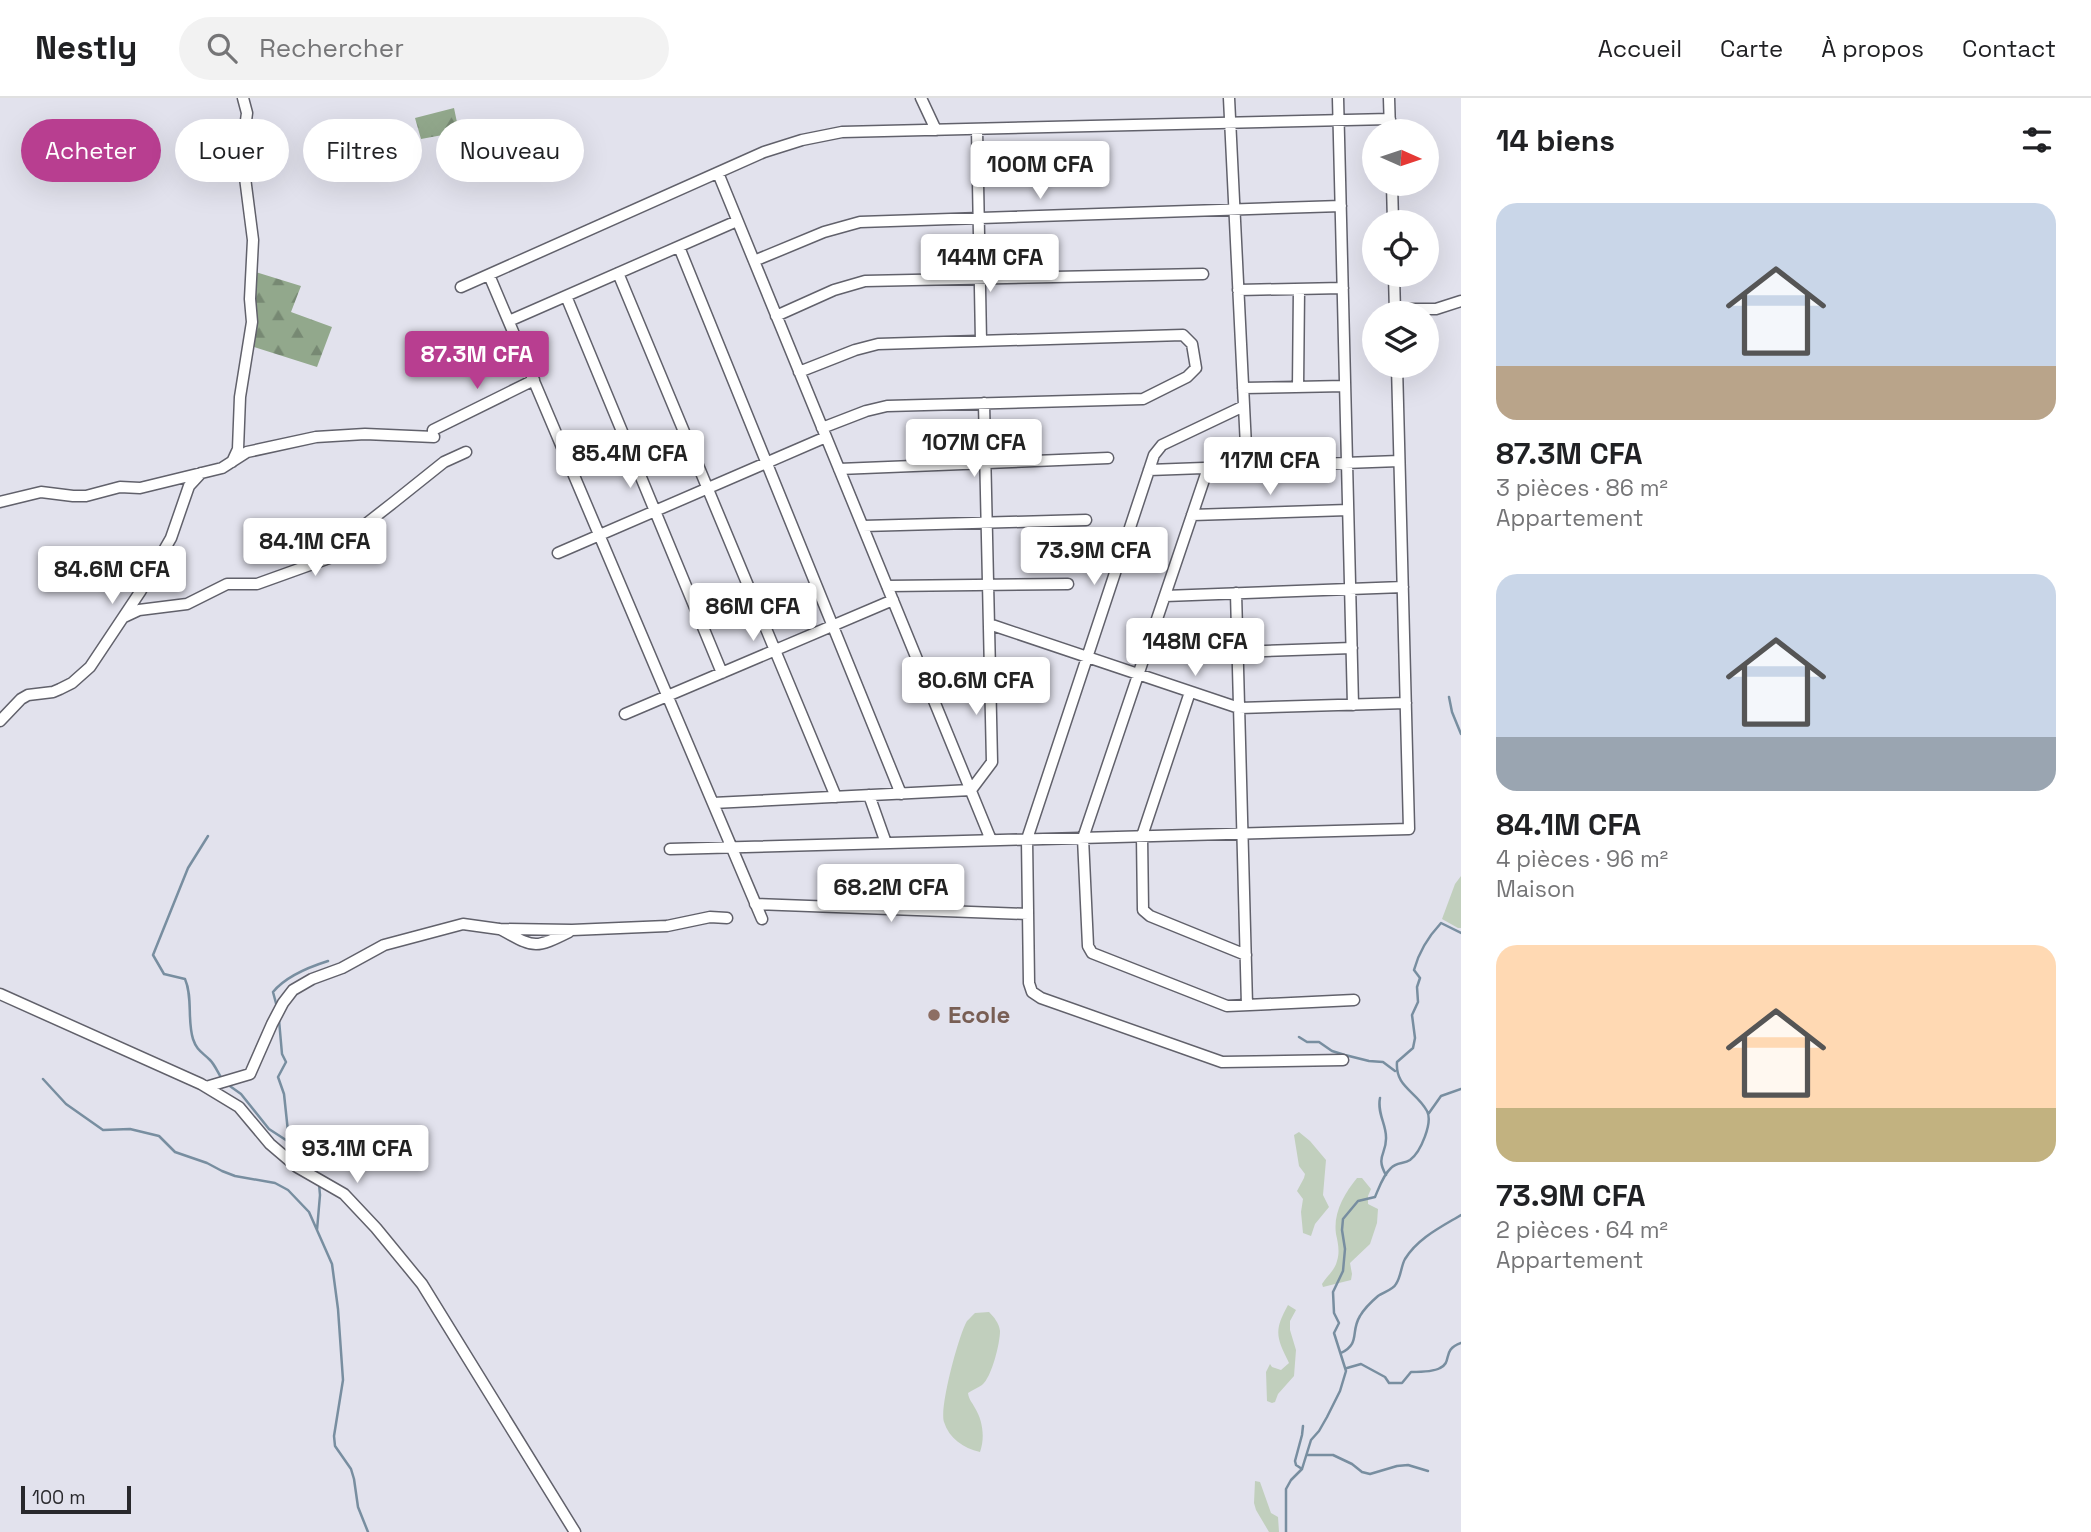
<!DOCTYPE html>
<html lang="fr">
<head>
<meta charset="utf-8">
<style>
	body { margin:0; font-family:"Space Grotesk",sans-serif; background:#f2f2f2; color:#202124; height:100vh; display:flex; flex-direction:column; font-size:26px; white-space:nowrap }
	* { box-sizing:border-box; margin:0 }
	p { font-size:23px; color:#757577 }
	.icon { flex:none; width:38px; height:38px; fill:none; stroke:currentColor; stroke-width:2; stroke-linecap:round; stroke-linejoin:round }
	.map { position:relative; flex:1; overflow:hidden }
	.side { display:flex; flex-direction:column; background:#fff; width:630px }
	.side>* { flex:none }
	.hud { position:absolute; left:21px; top:21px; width:665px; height:63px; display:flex; gap:14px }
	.needle { width:46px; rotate:93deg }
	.fabs { position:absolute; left:1362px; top:21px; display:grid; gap:14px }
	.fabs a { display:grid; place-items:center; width:77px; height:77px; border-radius:50%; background:#fff; box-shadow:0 7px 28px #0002; font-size:35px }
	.scale { position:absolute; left:21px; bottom:18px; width:110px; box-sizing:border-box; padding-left:7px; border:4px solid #28282c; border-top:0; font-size:19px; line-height:24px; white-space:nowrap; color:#28282c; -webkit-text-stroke:5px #e2e2ed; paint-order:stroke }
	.price { position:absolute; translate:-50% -60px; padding:0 16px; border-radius:7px; background:#fff; color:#222; font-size:23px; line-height:46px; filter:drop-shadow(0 2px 4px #0008) }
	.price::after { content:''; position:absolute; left:50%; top:42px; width:21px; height:16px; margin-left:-10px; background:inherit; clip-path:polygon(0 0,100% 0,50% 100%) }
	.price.active { background:#b83e90; color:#fff }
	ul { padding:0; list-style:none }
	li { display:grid; align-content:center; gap:14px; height:371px; padding:0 35px }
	li span { display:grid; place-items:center; height:217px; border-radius:21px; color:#555 }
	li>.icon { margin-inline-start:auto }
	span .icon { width:126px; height:126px; fill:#fffc; stroke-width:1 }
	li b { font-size:30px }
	h2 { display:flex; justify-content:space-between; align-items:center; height:84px; padding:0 35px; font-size:30px }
	.pill { padding:0 24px; border-radius:32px; background:#fff; box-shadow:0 7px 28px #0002; font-size:24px; line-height:63px }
	.pill.active { background:#b83e90; color:#fff }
	header { display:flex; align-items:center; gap:42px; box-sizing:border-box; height:98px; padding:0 35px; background:#fff; border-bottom:2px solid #e0e0e0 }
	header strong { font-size:33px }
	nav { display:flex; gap:38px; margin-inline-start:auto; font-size:24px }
	.search { width:490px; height:63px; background:#f2f2f2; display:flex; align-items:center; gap:18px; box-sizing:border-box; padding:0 24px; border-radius:38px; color:#757577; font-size:26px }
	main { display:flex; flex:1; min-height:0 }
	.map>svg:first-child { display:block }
	.grass { fill:#c1cfbd }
	.forest { fill:url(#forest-firs) }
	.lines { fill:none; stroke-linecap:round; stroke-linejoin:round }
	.stream { stroke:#788ea0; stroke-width:2.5 }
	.minor-casing { stroke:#61616b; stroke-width:13 }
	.minor { stroke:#fff; stroke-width:10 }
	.education-dot { fill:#8d6e63; stroke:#e2e2ed; stroke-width:2.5 }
	.labels { text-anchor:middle; stroke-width:5; stroke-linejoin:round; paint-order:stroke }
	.education-label { font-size:24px; font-weight:bold; fill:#785e54; stroke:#e2e2ed; text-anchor:start }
</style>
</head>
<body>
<header>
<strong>Nestly</strong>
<div class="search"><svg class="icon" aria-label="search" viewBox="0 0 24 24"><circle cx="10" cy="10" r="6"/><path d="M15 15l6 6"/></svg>Rechercher</div>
<nav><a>Accueil</a><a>Carte</a><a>À propos</a><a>Contact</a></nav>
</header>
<main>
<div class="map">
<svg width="1461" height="1434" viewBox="0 0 1461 1434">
	<defs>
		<pattern id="forest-firs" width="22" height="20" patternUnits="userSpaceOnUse" patternTransform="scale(1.75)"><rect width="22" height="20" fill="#92a88c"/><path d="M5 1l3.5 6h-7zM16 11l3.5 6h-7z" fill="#778973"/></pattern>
	</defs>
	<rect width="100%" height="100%" fill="#e2e2ed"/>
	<!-- grass -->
	<path class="grass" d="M1461,778V830H1458L1442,821L1455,786Z
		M1299,1034L1310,1043L1326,1062L1323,1097L1329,1109L1315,1126L1311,1138L1303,1135L1301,1114L1303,1101L1297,1093L1304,1080L1305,1076L1299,1068L1294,1037Z
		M1357,1080H1362L1371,1091L1368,1098V1106L1378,1111L1377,1125L1370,1146L1350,1165L1352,1176L1351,1182L1323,1189L1322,1186C1327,1178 1335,1172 1337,1163C1340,1154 1338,1145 1336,1136C1333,1115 1344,1096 1357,1080Z
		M1288,1207L1296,1212L1290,1223V1232L1296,1252L1294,1278L1278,1296L1275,1304L1272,1305L1267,1303L1266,1274L1270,1266L1272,1269L1281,1272L1289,1265C1277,1240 1273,1234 1288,1207Z
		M989,1214C994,1219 999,1225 1000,1233C1000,1245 992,1279 982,1287C978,1290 972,1292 968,1295C969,1302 972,1304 975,1310C983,1323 985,1340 980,1354C963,1350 949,1340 944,1324C939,1310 959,1236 967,1223C970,1220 972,1218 975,1215Z
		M1255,1383L1260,1384L1271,1415L1278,1419L1279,1434H1269L1256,1412L1254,1405Z"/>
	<!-- forest -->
	<path class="forest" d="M454,10L459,34L421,41L415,20Z
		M252,173L301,188L291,214L332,229L317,269L248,247Z"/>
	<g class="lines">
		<!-- stream -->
		<path class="stream" d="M1449,599L1452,614L1461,636
			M208,738L188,770L153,857L164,876L185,881C193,899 187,922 193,941C197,953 202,954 210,962C215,967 218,975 222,981
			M277,909L273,894C286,878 309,869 328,863
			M279,922L282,956L286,964L278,979L284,996L289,1043
			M1299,939L1307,944H1319L1332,953L1345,957L1369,963L1383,964L1395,973
			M43,981L66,1006L103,1032L130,1031L159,1038L175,1054L207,1065L222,1073L235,1078L275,1085L288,1092L309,1114L332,1166L338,1211L343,1282L334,1338L335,1348L351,1371L354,1381L358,1409L368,1434
			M227,986L241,996L269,1031L292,1046L312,1068L317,1076
			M1380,1000C1377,1015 1386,1026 1386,1039C1387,1056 1375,1058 1386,1077
			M1429,1015L1441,998L1461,991
			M317,1132L320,1097L319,1086
			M1341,1255C1361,1245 1350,1234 1360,1218C1364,1211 1371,1204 1378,1198C1383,1194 1393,1192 1396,1186C1401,1179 1401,1168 1405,1161C1418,1140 1441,1129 1461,1117
			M1347,1270L1361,1266L1385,1279L1389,1285H1402L1411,1274C1420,1274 1433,1274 1440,1270C1453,1264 1441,1252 1461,1245
			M1307,1357H1333L1352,1366L1362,1374L1370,1376L1397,1368L1408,1367L1428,1373
			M1302,1371L1296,1367L1295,1363L1302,1337L1303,1328
			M1286,1434V1391L1291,1382L1302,1371L1311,1342L1319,1333L1327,1319L1340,1293L1346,1273L1334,1235L1339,1225L1334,1215L1333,1194L1343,1173L1345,1151L1342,1132L1343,1121L1358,1103L1375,1099C1379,1090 1383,1077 1391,1070C1396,1064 1404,1066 1410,1062C1421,1054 1433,1024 1427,1013C1416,993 1395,989 1397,964L1413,950L1415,940L1412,917L1418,904L1417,889L1420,880L1414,872C1419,853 1428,839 1441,825L1461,835"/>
		<!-- minor casing -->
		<g class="minor-casing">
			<path id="minor" d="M921,0L936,32
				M1229,0L1247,369
				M1338,0L1353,607
				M1389,0L1390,33
				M977,31L981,243
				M718,75L991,742
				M1392,86L1393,124
				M679,149L901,696
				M754,163L824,134L860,124L1341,108
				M618,175L836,699
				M489,177L762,821
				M1394,177L1395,215
				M461,189L764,54L802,42L842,34L1390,21
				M1238,192L1343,190
				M566,198L722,575
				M1395,211H1436L1461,203
				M776,218L834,192L865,183L1203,176
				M509,223L737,123
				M799,274L855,252L878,246L1183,237L1192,246L1196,270L1187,279L1143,301L887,308L866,313L822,330
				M1298,289L1299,191
				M1243,290L1345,288
				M1244,308L1162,347L1154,357L1027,741L1029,885L1032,894L1041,900L1222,964L1343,962
				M433,332L534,282
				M232,364L238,351L240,299L252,224L250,201L253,142L243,64L242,53L247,15L243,0
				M1208,370L1083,740L1088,848L1092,855L1227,908L1354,902
				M839,371L1108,360
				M1149,372L1399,363
				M0,404L41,394L73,398H86L120,389L140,390L222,370L247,354L316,339L365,336L434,339
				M1192,417L1348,412
				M863,428L1086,422
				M558,455L826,339
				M887,488L1068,486
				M1236,495L1247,907
				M1165,498L1403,489
				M124,519L139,512L187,506L227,486H257L335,458L348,440L394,404L444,364L466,354
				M989,526L1239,610L1406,605
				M1237,554L1352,550
				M1190,594L1142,738L1143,812L1150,818L1246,857
				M625,616L893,502
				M0,623L21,601L28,597L53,594L60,591L72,585L90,569L140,494L171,440L189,388L201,375
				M869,697L886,745
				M713,705L971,692L992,664L984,305
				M670,751L1409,731L1397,268
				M755,806L1028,816
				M500,831C534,849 533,852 569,834
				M0,896L201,986L239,1009L270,1046L297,1069L344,1096L376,1130L422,1186L575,1434
				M206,989L250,976L272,926L283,905L293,892L312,881L342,870L384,847L463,826L499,831L572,832L667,828L710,819L727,820"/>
		</g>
		<!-- minor -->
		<use href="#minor" class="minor"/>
	</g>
	<!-- markers -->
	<circle class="education-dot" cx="934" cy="917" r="7"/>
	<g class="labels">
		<!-- education labels -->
		<g class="education-label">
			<text x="948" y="925">Ecole</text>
		</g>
	</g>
</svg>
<div class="fabs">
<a><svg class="needle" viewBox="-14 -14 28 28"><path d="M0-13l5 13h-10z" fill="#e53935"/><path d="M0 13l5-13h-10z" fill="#757577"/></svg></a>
<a><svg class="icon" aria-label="locate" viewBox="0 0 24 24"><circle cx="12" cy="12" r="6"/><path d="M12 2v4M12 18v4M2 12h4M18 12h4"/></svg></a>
<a><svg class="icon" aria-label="layers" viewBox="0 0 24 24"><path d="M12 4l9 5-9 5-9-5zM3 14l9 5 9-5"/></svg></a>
</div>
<div class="scale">100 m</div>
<b class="price" style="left:1040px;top:103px">100M CFA</b>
<b class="price" style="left:990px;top:196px">144M CFA</b>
<b class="price active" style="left:477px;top:293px">87.3M CFA</b>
<b class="price" style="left:974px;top:381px">107M CFA</b>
<b class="price" style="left:630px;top:392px">85.4M CFA</b>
<b class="price" style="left:1270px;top:399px">117M CFA</b>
<b class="price" style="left:315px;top:480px">84.1M CFA</b>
<b class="price" style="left:1094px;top:489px">73.9M CFA</b>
<b class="price" style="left:112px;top:508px">84.6M CFA</b>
<b class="price" style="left:753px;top:545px">86M CFA</b>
<b class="price" style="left:1195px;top:580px">148M CFA</b>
<b class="price" style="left:976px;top:619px">80.6M CFA</b>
<b class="price" style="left:891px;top:826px">68.2M CFA</b>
<b class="price" style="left:357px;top:1087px">93.1M CFA</b>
<div class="hud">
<a class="pill active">Acheter</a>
<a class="pill">Louer</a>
<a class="pill">Filtres</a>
<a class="pill">Nouveau</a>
</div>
</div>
<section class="side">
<h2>14 biens<svg class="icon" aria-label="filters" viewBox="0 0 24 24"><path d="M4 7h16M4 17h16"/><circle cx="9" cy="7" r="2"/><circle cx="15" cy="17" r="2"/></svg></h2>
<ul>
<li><span style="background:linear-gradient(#c9d6e8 75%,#b9a48a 0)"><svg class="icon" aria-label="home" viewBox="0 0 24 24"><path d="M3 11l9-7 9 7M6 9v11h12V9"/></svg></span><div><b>87.3M CFA</b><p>3 pièces · 86 m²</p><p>Appartement</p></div></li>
<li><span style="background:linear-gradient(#c9d6e8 75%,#9aa5b1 0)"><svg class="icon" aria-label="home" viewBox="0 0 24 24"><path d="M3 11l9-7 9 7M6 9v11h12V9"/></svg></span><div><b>84.1M CFA</b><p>4 pièces · 96 m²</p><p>Maison</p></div></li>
<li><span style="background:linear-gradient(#ffd9b3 75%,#c2b280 0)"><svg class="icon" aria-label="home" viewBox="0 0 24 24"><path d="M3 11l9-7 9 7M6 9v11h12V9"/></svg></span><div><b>73.9M CFA</b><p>2 pièces · 64 m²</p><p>Appartement</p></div></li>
</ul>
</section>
</main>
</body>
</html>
